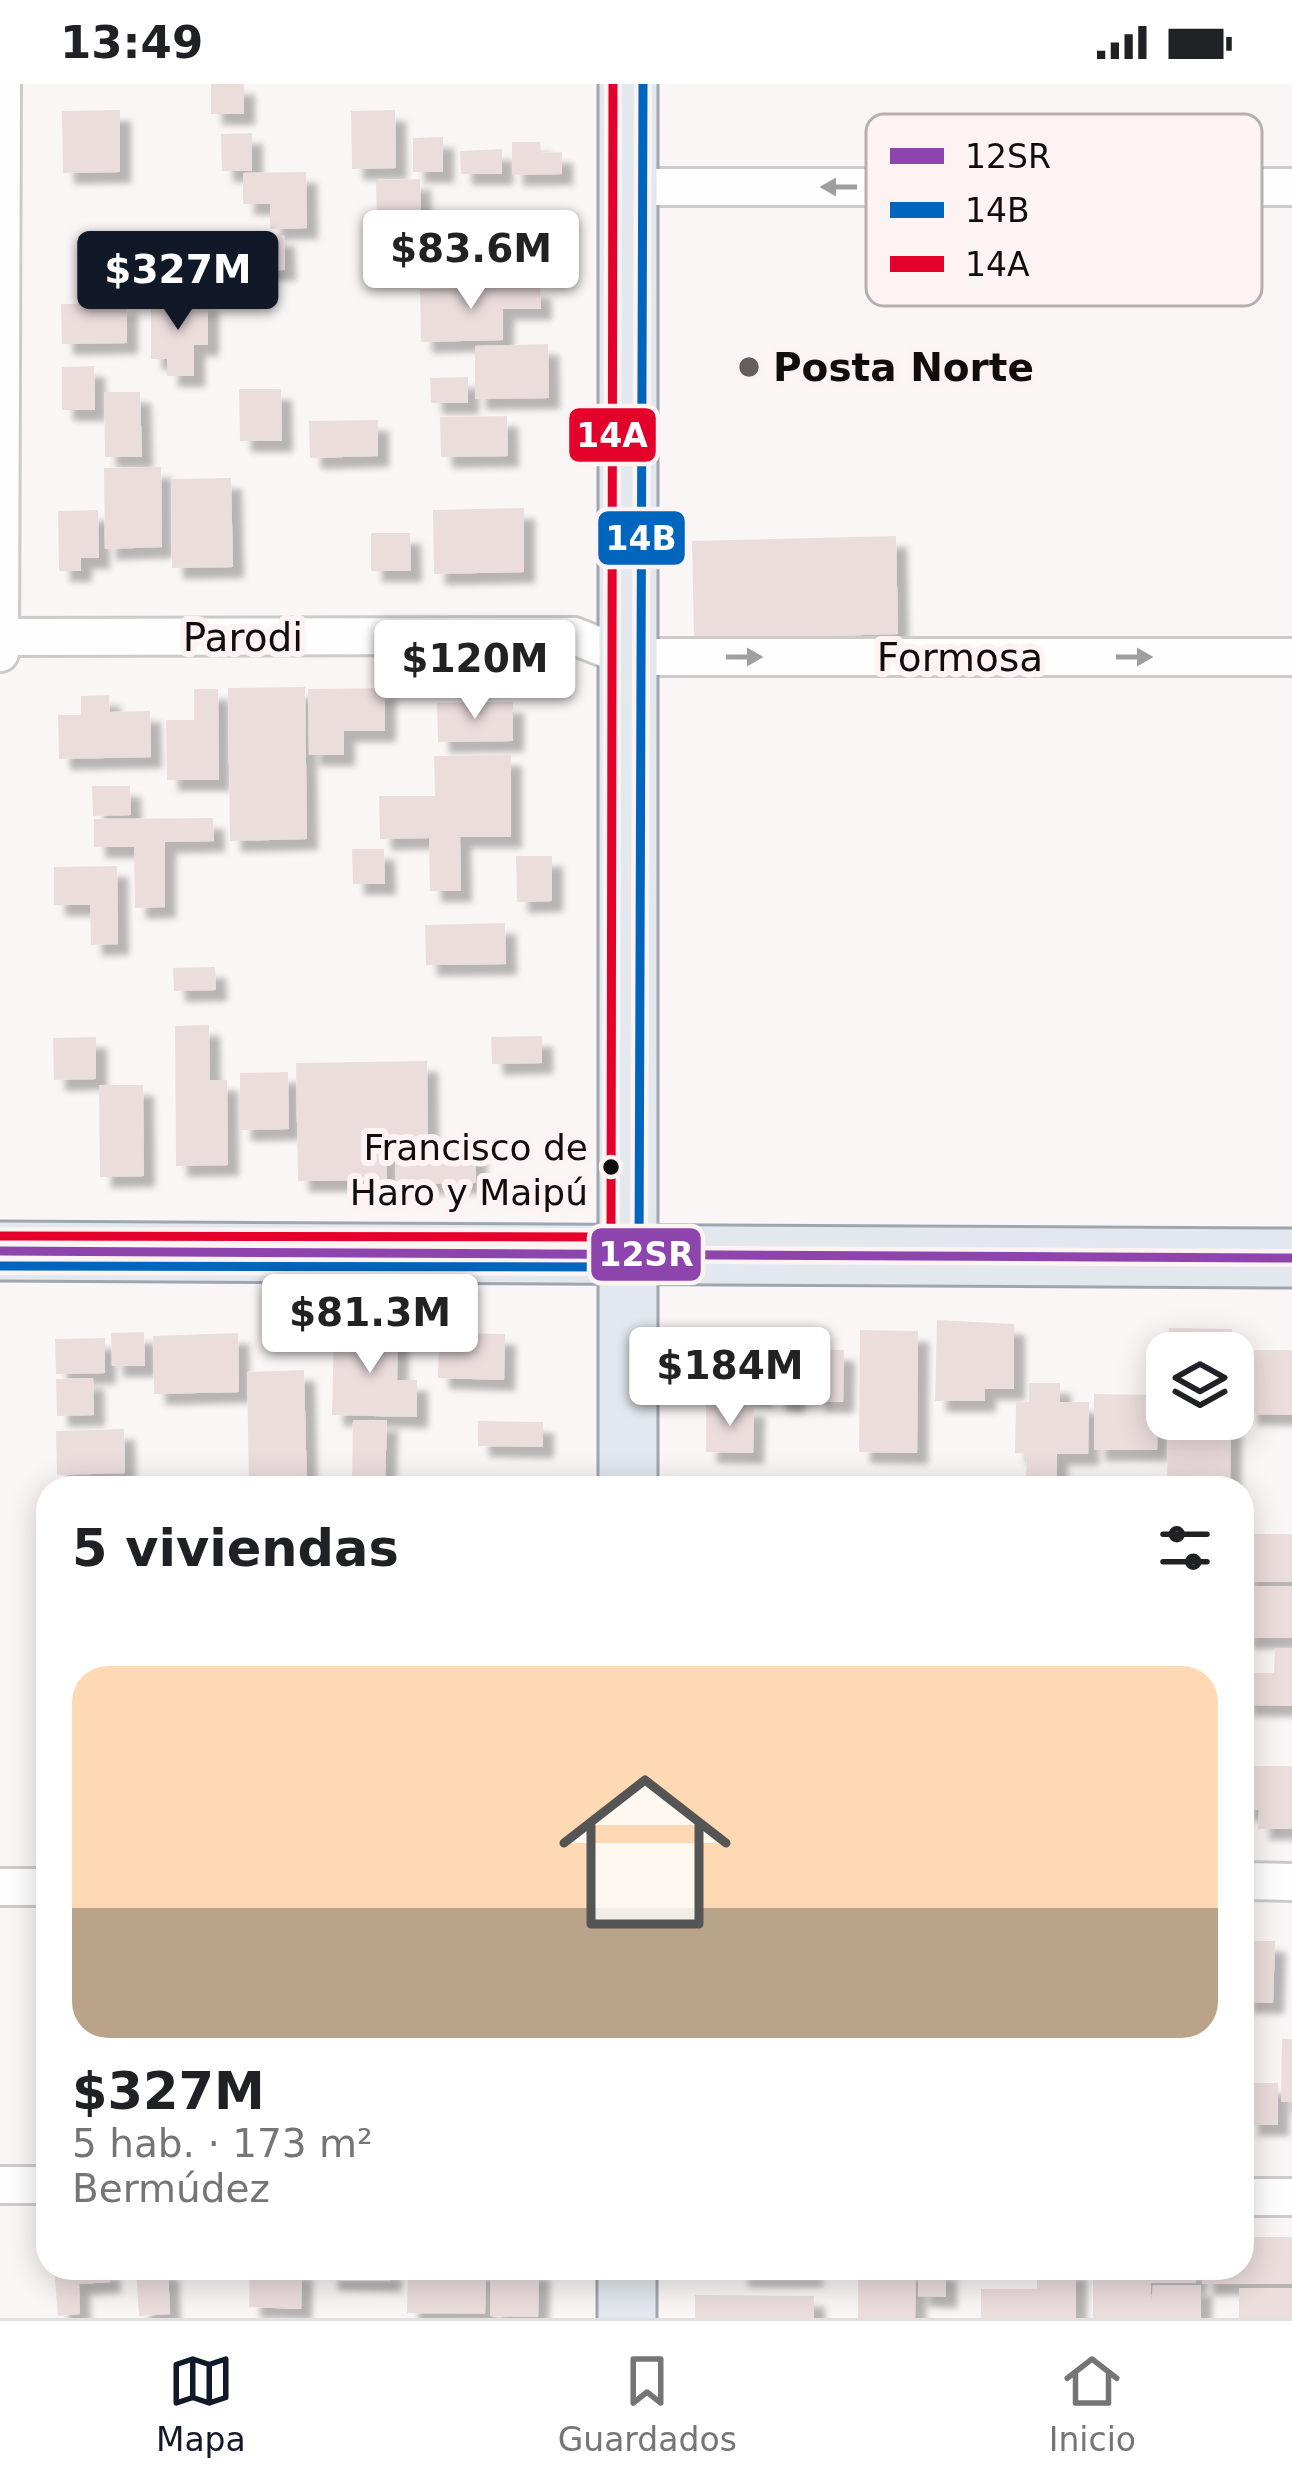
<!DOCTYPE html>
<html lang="es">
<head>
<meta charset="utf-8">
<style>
	body { margin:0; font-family:"DejaVu Sans",sans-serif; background:#f2f2f2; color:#202124; height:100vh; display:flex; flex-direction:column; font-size:45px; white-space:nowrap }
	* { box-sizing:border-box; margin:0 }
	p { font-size:39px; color:#757577 }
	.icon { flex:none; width:66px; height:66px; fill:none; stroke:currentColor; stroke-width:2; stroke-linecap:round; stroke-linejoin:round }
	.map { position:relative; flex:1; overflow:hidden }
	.panel { position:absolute; left:36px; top:1392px; width:1218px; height:804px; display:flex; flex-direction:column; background:#fff; border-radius:36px; box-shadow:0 6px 30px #0003 }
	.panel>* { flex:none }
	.buttons { position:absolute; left:1146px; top:1248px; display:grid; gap:24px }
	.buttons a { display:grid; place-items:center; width:108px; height:108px; border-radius:24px; background:#fff; box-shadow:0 6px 30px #0003; font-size:60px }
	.price { position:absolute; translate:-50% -102px; padding:0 27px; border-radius:12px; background:#fff; color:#222; font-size:39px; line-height:78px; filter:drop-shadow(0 3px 6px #0008) }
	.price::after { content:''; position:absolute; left:50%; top:72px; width:36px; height:27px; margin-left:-18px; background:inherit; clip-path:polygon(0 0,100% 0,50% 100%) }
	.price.selected { background:#111827; color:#fff }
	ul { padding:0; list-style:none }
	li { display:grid; align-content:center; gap:24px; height:636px; padding:0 36px }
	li+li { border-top:3px solid #e0e0e0 }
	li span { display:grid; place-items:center; height:372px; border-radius:36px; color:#555 }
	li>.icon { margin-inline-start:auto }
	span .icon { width:216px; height:216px; fill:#fffc; stroke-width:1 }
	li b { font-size:51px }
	h2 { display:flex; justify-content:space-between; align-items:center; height:144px; padding:0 36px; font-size:51px }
	.status { display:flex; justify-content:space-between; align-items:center; height:84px; padding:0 60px; background:#fff; direction:ltr }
	.status svg { height:33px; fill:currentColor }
	.tab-bar { display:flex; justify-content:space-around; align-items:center; height:168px; border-top:3px solid #e0e0e0; background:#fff; font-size:33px; color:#757577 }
	.tab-bar a { display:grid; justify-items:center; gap:6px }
	.tab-bar .selected { color:#111827 }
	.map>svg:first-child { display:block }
	.building { fill:#ecdddd; filter:url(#shadow) }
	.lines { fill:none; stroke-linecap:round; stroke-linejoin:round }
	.minor-casing { stroke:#cecaca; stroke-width:42 }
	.primary-casing { stroke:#9ea6b0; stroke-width:63 }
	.minor { stroke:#fefefe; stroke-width:36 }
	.primary { stroke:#e2e8ed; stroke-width:57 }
	.bus-1-casing { stroke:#fef3f3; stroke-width:18 }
	.bus-2-casing { stroke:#fef3f3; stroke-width:18 }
	.bus-3-casing { stroke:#fef3f3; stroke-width:18 }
	.bus-1 { stroke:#8e44ad; stroke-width:9 }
	.bus-2 { stroke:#0065bd; stroke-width:9 }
	.bus-3 { stroke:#e4002b; stroke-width:9 }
	.oneway { fill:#a09e9e }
	.poi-dot { fill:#645f5f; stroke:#fef3f3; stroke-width:4.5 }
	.bus-dot { fill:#120d0d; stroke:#fef3f3; stroke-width:4.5 }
	.labels { text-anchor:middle; stroke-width:12; stroke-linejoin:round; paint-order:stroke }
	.bus-label { font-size:36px; fill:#120d0d; stroke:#fef3f3; text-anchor:end }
	.poi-label { font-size:39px; font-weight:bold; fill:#120d0d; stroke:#fef3f3; text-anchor:start }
	.street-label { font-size:39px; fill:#120d0d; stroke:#fef3f3 }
	.key { fill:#fef3f3; stroke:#b7aeae; stroke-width:3 }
	.key-label { font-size:33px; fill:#120d0d }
	.line-badge { stroke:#fef3f3; stroke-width:4.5 }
	.badge-label { font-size:33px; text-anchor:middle; font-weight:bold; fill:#fff }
</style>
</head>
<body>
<div class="status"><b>13:49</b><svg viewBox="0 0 49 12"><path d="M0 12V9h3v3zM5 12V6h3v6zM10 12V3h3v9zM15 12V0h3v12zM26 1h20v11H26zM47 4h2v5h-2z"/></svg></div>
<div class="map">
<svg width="1292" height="2234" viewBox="0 0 1292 2234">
	<defs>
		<filter id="shadow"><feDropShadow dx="11" dy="11" stdDeviation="3" flood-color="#0004"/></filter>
	</defs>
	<rect width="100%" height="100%" fill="#fbf6f6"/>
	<!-- building -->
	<path class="building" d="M211,0H244V30H211Z
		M120,26V88L63,89L62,27Z
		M395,26L396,84L352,85L351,27Z
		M252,49V87H222L221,50Z
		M443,53V88H413V54Z
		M512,58H540L541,69L562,68V90L512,91Z
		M502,65V90H461L460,67Z
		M306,88L307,144L270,145V120H243V89Z
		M420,95L421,139L377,140L376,96Z
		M515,148V185L433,186V149Z
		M284,151L285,186L220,187V152Z
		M540,203L541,225H503V256L421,258L420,205Z
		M151,216H208V261H194V292H167V275H151Z
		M127,219V259L62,260L61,220Z
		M548,260L549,314L475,315V262Z
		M94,282L95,326H62V283Z
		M468,293V319H431L430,294Z
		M239,305H281L282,357H240Z
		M104,308H140L142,373H105Z
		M507,332L508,372L441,373L440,333Z
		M378,336V372L310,374L309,337Z
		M161,383L162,463L105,465L104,384Z
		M231,394L233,483L172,484L171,395Z
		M524,424V488L434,490L433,426Z
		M98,426L99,474H81V487H59L58,427Z
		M371,449H410L411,487H371Z
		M896,452L898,550L694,556L692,457Z
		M305,603L307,755L230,757L228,604Z
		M385,604V647H344V671H309L308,605Z
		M194,605H218L219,696H167L166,636H194Z
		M109,611L110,628L150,627L151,673L59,675L58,631H81V612Z
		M513,618V657L438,658L437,619Z
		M511,671V753H460L461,807H430L429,754L380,755L379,712H435L434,672Z
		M92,702H130L131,731L93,732Z
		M213,734L214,757L165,758V823L135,824L134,763H94V735Z
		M352,765H384L385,800H353Z
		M516,772H552V817L517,818Z
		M117,782L118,860L91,861L90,821H54V783Z
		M505,839L506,880L426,881L425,841Z
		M215,883L216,906L174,907L173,884Z
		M209,941L210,996H227L228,1081L176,1082L175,942Z
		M542,952V979L492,980L491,953Z
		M96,953V995L54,996L53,954Z
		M427,977L428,1056H386L387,1096L298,1097L296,979Z
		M288,988L289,1045L240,1046V989Z
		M99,1001H143L144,1092L100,1093Z
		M476,1060V1099L396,1100L395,1062Z
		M937,1236L1014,1240V1305H985V1317H935Z
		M1169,1244L1232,1245V1269H1168Z
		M334,1245L398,1247L397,1296H417V1333L332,1331Z
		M860,1246L918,1247L917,1369L859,1368Z
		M144,1248L145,1282H112L111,1249Z
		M238,1249L239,1308L154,1310L153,1252Z
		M439,1249L505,1250L504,1296L438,1294Z
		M105,1254V1289L56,1290L55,1255Z
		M776,1265L844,1266L843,1318H814V1295L794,1294V1318L775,1317Z
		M1247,1266H1292V1331L1246,1330Z
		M704,1274L762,1275L761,1311H703Z
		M304,1286L307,1404H249L247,1288Z
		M93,1294L94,1331L57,1332L56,1295Z
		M1029,1299H1060V1318H1089L1088,1370H1057V1397L1026,1396L1027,1369H1015L1016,1317L1029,1318Z
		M1094,1310L1158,1311L1157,1366H1094Z
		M706,1321L754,1322L753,1369L706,1368Z
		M1168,1335H1231L1230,1404H1167Z
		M353,1336H387L385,1399L352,1398Z
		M478,1337L543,1338V1363L478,1362Z
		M124,1345L125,1389L57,1391L56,1347Z
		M704,1392H746V1404H704Z
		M852,1397L925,1398V1404H852Z
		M1242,1450H1292V1498H1242Z
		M1242,1502H1292V1554H1242Z
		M1275,1564H1292V1622L1242,1621V1589H1274Z
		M1242,1682H1292V1745H1258L1259,1726H1242Z
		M1242,1857H1275L1273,1919L1242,1918Z
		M1282,1955H1292V2018H1281Z
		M1247,1999H1278V2041H1247Z
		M1242,2153H1292V2200H1202V2184H1242Z
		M54,2184H109L110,2198L79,2200L80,2230L58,2232Z
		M136,2184H168L170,2230L139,2232Z
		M250,2184H302L301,2225L249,2223Z
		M327,2184H391L390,2197L327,2196Z
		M408,2184H486L485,2230L407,2229Z
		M491,2184H539L538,2233L490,2232Z
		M737,2184H812V2192H737Z
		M858,2184H916L915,2234H858Z
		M918,2184H946V2213L918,2212Z
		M1037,2184H1076V2234H981V2205H1037Z
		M1093,2184H1196V2199H1151V2219L1153,2201H1201V2234H1093Z
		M1239,2204H1292V2234H1239Z
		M695,2211L814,2212V2234H695Z"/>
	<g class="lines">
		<!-- minor casing -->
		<g class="minor-casing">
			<path id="minor" d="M627,103H1292
				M0,553L574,552L627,573H1292
				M0,569L2,0
				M1242,1797L1292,1798
				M0,1803H48
				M0,2101H48
				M1242,2113H1292"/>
		</g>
		<!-- primary casing -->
		<g class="primary-casing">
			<path id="primary" d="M0,1167L1292,1174
				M628,1404V0
				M627,2184V2234"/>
		</g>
		<!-- minor -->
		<use href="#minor" class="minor"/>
		<!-- primary -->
		<use href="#primary" class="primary"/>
		<!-- bus-1 casing -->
		<g class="bus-1-casing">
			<path id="bus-1" d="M0,1167L1292,1174"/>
		</g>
		<!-- bus-2 casing -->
		<g class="bus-2-casing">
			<path id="bus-2" d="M0,1182L626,1183L639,1175L643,0"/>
		</g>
		<!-- bus-3 casing -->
		<g class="bus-3-casing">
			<path id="bus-3" d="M0,1152L611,1153L613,0"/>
		</g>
		<!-- bus-1 -->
		<use href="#bus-1" class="bus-1"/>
		<!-- bus-2 -->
		<use href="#bus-2" class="bus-2"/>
		<!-- bus-3 -->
		<use href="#bus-3" class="bus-3"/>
	</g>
	<!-- one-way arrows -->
	<defs><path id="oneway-solid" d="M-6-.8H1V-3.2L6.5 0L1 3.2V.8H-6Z" transform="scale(3)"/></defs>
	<g class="oneway">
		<use href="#oneway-solid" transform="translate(839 103) rotate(-180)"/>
		<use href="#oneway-solid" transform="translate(744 573)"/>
		<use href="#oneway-solid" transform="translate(1134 573)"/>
	</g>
	<!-- markers -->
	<circle class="poi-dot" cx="749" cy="283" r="12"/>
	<circle class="bus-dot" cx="611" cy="1083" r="10"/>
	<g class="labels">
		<!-- bus labels -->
		<g class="bus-label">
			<text x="588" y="1076">Francisco de<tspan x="588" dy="45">Haro y Maipú</tspan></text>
		</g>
		<!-- poi labels -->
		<g class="poi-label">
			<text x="773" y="297">Posta Norte</text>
		</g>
		<!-- street labels -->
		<g class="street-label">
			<text x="243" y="567">Parodi</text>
			<text x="960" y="587">Formosa</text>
		</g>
	</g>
	<!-- legend -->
	<rect x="866" y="30" width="396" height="192" rx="18" class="key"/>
	<rect x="890" y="64" width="54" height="16" fill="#8e44ad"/>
	<rect x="890" y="118" width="54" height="16" fill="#0065bd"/>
	<rect x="890" y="172" width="54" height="16" fill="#e4002b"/>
	<g class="key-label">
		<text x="965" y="84">12SR</text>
		<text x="965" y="138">14B</text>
		<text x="965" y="192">14A</text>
	</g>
	<g class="line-badge">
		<rect x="567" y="322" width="91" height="58" rx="12" fill="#e4002b"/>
		<rect x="596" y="425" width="91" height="58" rx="12" fill="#0065bd"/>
		<rect x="589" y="1142" width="114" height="57" rx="12" fill="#8e44ad"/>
	</g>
	<g class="badge-label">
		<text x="612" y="363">14A</text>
		<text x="641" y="466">14B</text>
		<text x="646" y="1182">12SR</text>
	</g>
</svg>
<div class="buttons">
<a><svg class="icon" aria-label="layers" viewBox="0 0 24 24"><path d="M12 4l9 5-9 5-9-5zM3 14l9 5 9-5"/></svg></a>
</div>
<b class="price" style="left:471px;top:228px">$83.6M</b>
<b class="price selected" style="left:178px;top:249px">$327M</b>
<b class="price" style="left:475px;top:638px">$120M</b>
<b class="price" style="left:370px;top:1292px">$81.3M</b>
<b class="price" style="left:730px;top:1345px">$184M</b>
<section class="panel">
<h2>5 viviendas<svg class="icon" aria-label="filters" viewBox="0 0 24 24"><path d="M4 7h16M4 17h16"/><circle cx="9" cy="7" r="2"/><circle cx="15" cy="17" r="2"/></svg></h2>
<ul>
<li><span style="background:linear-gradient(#ffd9b3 65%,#b9a48a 0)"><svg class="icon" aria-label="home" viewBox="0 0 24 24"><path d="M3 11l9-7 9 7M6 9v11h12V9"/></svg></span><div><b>$327M</b><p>5 hab. · 173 m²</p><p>Bermúdez</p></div></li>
</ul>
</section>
</div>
<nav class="tab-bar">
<a class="selected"><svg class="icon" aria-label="map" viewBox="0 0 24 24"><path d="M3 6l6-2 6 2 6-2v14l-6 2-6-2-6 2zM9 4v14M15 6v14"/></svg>Mapa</a>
<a><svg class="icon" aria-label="saved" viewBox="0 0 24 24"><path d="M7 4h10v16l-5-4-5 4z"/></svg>Guardados</a>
<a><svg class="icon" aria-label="home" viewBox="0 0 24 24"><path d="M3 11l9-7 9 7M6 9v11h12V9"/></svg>Inicio</a>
</nav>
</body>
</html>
